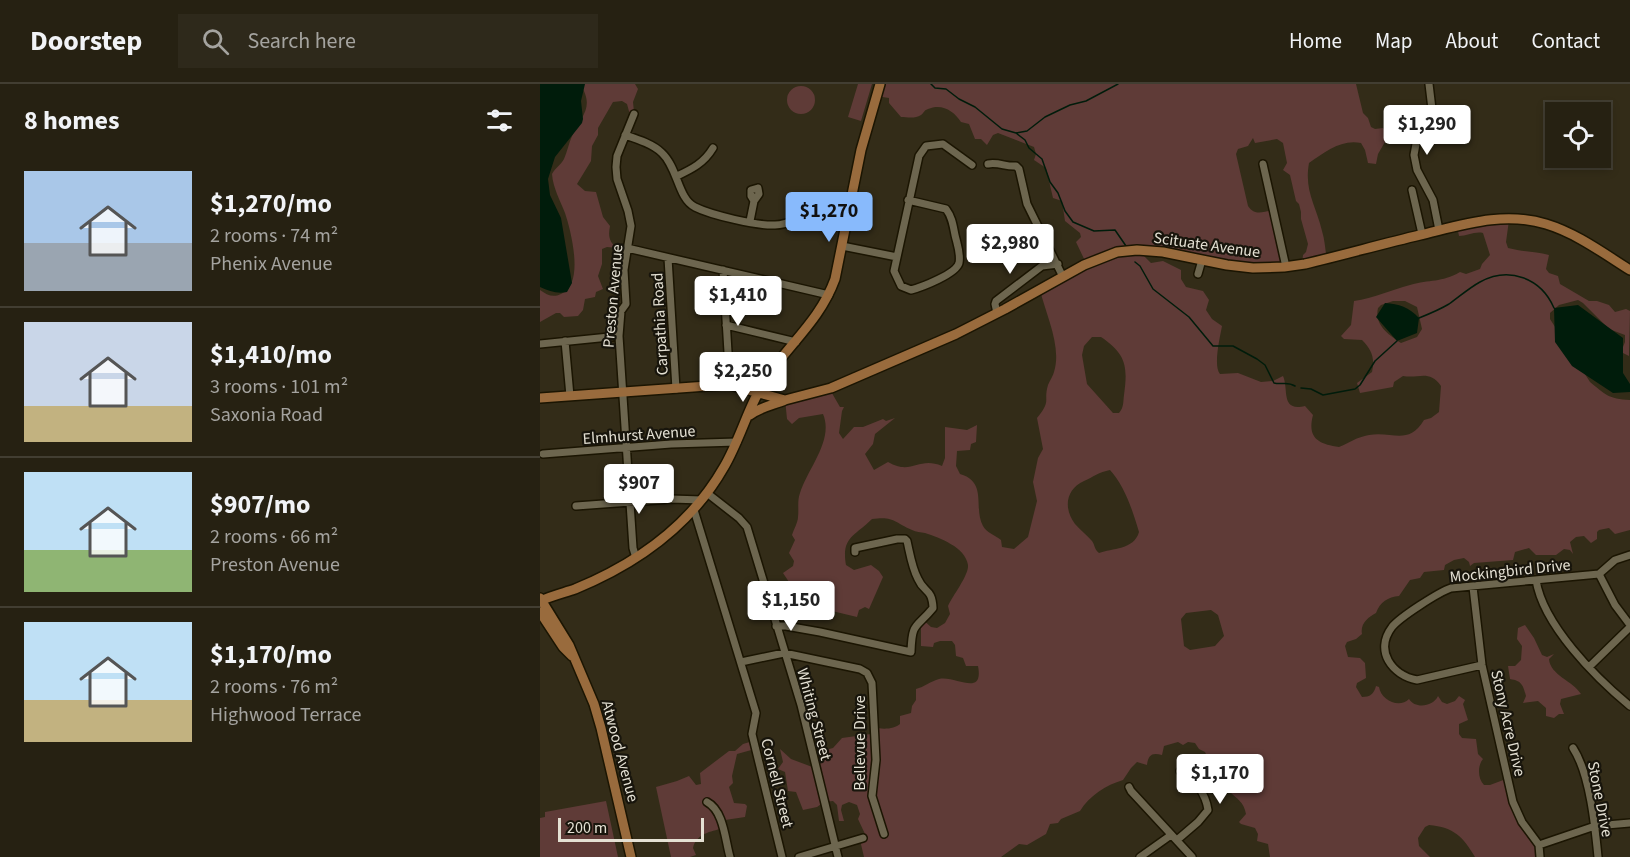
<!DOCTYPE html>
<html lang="en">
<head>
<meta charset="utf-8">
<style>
	body { margin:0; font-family:"Source Sans 3",sans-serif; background:#2e291b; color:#f1f3f6; height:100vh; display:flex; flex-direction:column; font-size:22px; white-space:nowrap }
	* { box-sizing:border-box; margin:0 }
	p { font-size:20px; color:#a4a39f }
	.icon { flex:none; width:33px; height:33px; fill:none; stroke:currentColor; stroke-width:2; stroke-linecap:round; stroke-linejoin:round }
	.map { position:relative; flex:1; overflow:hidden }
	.side { display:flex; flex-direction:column; background:#262112; width:540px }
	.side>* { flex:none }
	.buttons { position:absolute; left:1005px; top:18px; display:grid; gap:12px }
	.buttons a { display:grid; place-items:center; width:66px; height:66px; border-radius:0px; background:#262112; box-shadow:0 3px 9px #0003,0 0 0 2px #423e32; font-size:30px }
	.scale { position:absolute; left:18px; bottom:15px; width:146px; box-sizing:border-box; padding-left:6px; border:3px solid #e4e0d3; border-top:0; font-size:16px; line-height:21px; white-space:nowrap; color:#e4e0d3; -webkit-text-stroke:4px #18150c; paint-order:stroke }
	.price { position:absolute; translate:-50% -51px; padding:0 14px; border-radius:6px; background:#fff; color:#222; font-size:20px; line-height:39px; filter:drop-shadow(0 2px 3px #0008) }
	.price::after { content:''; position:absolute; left:50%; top:36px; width:18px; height:14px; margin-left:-9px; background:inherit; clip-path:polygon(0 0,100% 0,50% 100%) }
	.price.selected { background:#88bafc; color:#111 }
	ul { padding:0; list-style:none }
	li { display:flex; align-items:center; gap:18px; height:150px; padding:0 24px }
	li+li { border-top:2px solid #423e32 }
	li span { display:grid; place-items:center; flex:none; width:168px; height:120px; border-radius:0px; color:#555 }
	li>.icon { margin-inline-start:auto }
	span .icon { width:72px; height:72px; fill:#fffc; stroke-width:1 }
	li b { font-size:26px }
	h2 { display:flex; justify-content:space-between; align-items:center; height:72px; padding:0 24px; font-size:26px }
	header { display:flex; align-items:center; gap:36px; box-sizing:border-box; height:84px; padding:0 30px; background:#262112; border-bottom:2px solid #423e32 }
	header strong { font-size:28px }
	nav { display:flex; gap:33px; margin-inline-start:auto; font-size:21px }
	.search { width:420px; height:54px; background:#2e291b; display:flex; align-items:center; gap:15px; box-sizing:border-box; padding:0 21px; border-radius:0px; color:#a4a39f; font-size:22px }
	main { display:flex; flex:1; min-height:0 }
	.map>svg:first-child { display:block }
	.green { fill:#5f3b37; fill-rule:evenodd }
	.water { fill:#001c0b }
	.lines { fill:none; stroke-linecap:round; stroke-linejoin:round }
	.stream { stroke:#001c0b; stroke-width:1.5 }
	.minor-casing { stroke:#1b1502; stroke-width:10 }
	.major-casing { stroke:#1b1502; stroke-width:12 }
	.minor { stroke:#6d664f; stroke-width:7 }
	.major { stroke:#996b3d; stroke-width:9 }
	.labels { text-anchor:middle; stroke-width:4.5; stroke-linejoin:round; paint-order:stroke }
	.street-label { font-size:16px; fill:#e4e0d3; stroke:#18150c }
</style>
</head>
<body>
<header>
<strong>Doorstep</strong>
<div class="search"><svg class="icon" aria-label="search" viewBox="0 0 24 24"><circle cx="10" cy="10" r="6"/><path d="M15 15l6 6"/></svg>Search here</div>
<nav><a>Home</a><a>Map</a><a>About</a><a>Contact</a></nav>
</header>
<main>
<section class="side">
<h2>8 homes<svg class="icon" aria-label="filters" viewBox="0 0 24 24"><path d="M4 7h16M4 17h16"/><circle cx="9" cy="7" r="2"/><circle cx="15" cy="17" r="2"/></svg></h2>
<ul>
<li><span style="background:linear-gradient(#a9c7e8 60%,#9aa5b1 0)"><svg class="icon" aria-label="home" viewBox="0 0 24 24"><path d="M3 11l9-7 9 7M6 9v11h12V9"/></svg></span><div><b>$1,270/mo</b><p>2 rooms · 74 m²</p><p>Phenix Avenue</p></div></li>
<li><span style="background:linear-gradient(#c9d6e8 70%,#c2b280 0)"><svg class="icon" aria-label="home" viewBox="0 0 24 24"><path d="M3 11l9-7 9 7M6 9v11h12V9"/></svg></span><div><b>$1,410/mo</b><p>3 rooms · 101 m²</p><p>Saxonia Road</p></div></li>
<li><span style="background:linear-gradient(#bfe0f5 65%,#8fb573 0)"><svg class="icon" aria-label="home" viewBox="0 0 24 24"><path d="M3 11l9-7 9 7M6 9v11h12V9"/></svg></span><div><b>$907/mo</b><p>2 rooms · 66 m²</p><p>Preston Avenue</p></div></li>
<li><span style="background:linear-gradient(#bfe0f5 65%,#c2b280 0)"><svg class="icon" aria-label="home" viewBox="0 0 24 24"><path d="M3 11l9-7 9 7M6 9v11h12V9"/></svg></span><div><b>$1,170/mo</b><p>2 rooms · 76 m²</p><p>Highwood Terrace</p></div></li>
</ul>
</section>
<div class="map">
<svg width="1090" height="773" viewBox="0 0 1090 773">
	<rect width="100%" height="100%" fill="#332c18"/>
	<!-- green -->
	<path class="green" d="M40,0H95L98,5L93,18L94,28L90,31L87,20L82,17L73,18L58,44V51L52,62L51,77L37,100L45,107L56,108L63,133L70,142C68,152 69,159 78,164L67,163L62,165V180L58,192L63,205L56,208L55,213L45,215L43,226L38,232L24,233L20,229H16L0,238V206C7,211 13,214 21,210C45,201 31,147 25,129C20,116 13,104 12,90C15,84 21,81 24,75C27,68 29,59 32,52C42,31 55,23 40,0Z
		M318,0H332L321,37L308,33Z
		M340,0H816L823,29L828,34L831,43L835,45L843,44L849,51L838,70L836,80L828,79L825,66L821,59C801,55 785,68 769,79C764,107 776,121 782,147C785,156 785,166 787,175L762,180L763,171L766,168L768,160L761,135V128L759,120L756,117L750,91L743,86L747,79L743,59L737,55L715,59L713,54L708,62L698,65L696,70L708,122C715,132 722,128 733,126L746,183L600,168L611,179L623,177L641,186V195L646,203L663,207L669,216L666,226L672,235L682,242C680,253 673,282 680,290L698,289L721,298L733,297L743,292C749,305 740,328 765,322L773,331C767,354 778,360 799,363C809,359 817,353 829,351C853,347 868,362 884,336L891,334L899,328L901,302C889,285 879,295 863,292L854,298L853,303L820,309L817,299L832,288C835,274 832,266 822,256L804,255L801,252L811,241L814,217C834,214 851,206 870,201C890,195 901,199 920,188L926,190L940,185L942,180L950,171L943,149C935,147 927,152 919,152L917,142L969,136L966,158L968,164C983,168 995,167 1009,171L1006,185L1009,189L1018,192L1020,200L1049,217H1057L1069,221L1075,228L1086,225L1090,227L1089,272L1081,268L1085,258V251L1069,245L1043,219L1038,216L1019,221L1010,229V235L1050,298C1065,310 1068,315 1090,316V446L1075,450L1069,444L1059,446L1057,448V455L1051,459L1044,452L1036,453L1030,458L1033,470L1030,466L1024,465L1016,471H996L989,464L975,468L973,476L934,479L930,482L929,478L924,474L914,476L905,481L904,486L884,488L880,494L870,496L859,512C848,513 840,518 836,529C828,533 820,540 822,550L816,555L807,558L805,562L808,573L820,574L825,579L826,594L817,599L816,603L822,613C830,613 834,610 836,602L839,603C841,616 859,625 869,615C875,625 893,623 898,612L902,618L907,620L915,617L919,612L925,616L923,620L928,636L919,640V650L922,654L936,655L938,670L943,675C937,682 938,695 944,701H950L966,695L973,720L999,761L1000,773H935C923,753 914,743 889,741L885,743L878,754L879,762L890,773H730L728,760L717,757L718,750L715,744L701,740L699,738L706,730C704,718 697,715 690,708C681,700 680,688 673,679C670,675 667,673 665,668L659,665L655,659L648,658L643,661L638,658L624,662L622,671C612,668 608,671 607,681L597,678L591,684L583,696C566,701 549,712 540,727L521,735L518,739L510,740L506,750L487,761L479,760L461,773H324L320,756L325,750L318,735L320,730L317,721L309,718L302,721L301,726L304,737H299L297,721L293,717L284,718L277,723L263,726L256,708L248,707L245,688L238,685L243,678L240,665L251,675L275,684L278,683L281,679L278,668L293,664L302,654L331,650L335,643C341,646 355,645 360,640V632L371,629L372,622L376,616V605C384,603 391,597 399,595C415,591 444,614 438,582H426L423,574L416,572L415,561L412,557H400L394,559L393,563L381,562V534L391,543L397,544L405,539L410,530L408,522C413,511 429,491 428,481C425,463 400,454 385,449C381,448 376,448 372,446C354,438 354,432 332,435C315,452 301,453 306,481L314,486L331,481L339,487L343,493L329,525L325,523L319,526L317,533L292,527L287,528C279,517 268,519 258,528L254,517L249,515V498L243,489L253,482L254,477L249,469L255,456L252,451C254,445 258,438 258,433C259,425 257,417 260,409C268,384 294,356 283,330L259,334L252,340L247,335L245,315L289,304L300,323H304L302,327L299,349L303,355L314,343H323L343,335L346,337L355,334L335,350L333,360L325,370L334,386L348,378C372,392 378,372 402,382L405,374V343L427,346L437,341L436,358L431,360L430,366L417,367L416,382L420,390C448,398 433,424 443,442C447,449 455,451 461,456L462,463L474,465L488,453L497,417L493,398L498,374L503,365L497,334C512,316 503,318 508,301C510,296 513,292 514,288C522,263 506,231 500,206L546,179L536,158L541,153L540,149L525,137L522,117L513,114L506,84L494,76L496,70L494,63L458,49L453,51L447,61L441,55H435L429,40L421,38C414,27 402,19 388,25C383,27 385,28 381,31C375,35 367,33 361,33L349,19V14L336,12ZM853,217H865L877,223L882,245L877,253L861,259C849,251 834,241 838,224L841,221ZM552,253H561C586,270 588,282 584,311C583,318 584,323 579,329H573L547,300L542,271L544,262ZM570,386C585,402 593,428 599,448C594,466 572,464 559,469C554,465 555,461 552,457C547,451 540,446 535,440C523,424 526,405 544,397C553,393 559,388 570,386ZM671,526L678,531L684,552L675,562L650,566L644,562L641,535L646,529Z
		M247 16a14 14 0 1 1 28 0a14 14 0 1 1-28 0Z
		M985,541L994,554L1002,571L1007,573L1014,570L1009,575C1010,591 1033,597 1041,610L1021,615L1020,620L1024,630H1019L1014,634L1006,632V624L998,617L983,619L986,612C983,601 982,597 970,595L968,582H975L981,576L982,562L977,555L978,544Z
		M213,657L215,665L197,670L192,692L193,699L189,703L194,719L205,720L207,722L205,733L185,736L180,745C168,748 156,751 153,764L156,771L150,773H131L116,703L137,697L149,692L156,701L161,700L160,689L189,667H195L203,660Z
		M66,717L78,773H0V734L5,733V728Z"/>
	<!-- water -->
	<path class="water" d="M0,0H45L41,17L43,35L42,39L15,73L8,95L10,111L21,134L32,199L27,208C17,210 9,207 0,203Z
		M845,219C859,220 869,223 879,234L877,249L857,257L836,233Z
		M1038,221L1083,254V289L1090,300V308L1073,309L1032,282L1015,258L1014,224Z"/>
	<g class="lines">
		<!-- stream -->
		<path class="stream" d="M391,0L395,4L406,5L419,15L435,23L462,45L476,49L487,47L505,33L530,21L546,17L578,0
			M476,49L485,56L489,64L502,75L510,98L518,109L525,127L533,138L554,147L575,146L586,162
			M595,178L600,182L613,205L649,233L673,262H693L717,275L725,281L734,299C742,301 747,297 755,302
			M879,234C889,230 899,226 909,220C919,213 929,204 940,198C969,182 1001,194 1014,224
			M761,304L771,305L783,311L815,305L820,301L835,277L857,257"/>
		<!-- minor casing -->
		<g class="minor-casing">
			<path id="minor" d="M889,0L892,25L876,60L874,71L877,86L893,116L899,146
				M94,30L77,72L76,83L77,95L88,127L91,142L84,186L86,220L81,227L79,252L93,464L96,474
				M85,51C97,55 113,60 122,69C138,84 138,115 155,123C171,131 217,142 235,141C251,141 264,130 280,129C289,128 298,131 307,133
				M448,80C459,78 466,83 476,82L479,85L487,120L523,193
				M723,80L746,183
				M137,92C152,85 164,79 173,64
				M872,106L882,150
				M368,116L406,125C412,133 413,141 415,151C417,160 421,170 419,179C416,190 382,203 371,206L361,202L354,187L379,72L386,62L403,60L432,81
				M210,137L214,117L219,110L218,104L211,106V112L214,117
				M302,162L357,173
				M87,164L289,211
				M128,174L136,305
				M183,186L190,301
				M658,190L662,176
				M457,229L455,220L456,217L502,182L518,180
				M186,241L256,258
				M25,257L30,312
				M0,260L79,252
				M3,370L131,360L197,358
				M167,409L199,434L207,443L261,621L298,773
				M36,422L131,415L162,416
				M154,426L216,629L212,650L242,773
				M1059,490L1075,521L1090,541
				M1059,490L1075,476L1090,471
				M996,496C1003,541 1056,594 1090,622
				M933,503L942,581L973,718L982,738L999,761L1000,773
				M236,542H246L280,548L371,568C372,537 376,545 393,524C392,504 384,509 378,495C372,484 370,470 367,457L365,455H357L315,464V468
				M201,578L244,569L320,585L327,589L332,599L336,676L332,712L344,750
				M942,581L877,596C852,591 834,567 852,543C860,533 899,508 911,504L1059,490
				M1049,583L1090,543
				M1033,664C1050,690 1055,742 1058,773
				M589,703L591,707L652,773
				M167,718C184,727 185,756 190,773
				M637,756L658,738L668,726C666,711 654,692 640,687
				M999,761L1055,742L1090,739
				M259,773L323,754
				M600,773L631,751"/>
		</g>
		<!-- major casing -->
		<g class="major-casing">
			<path id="major" d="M190,301L245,316L291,304L416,250L465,225L544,181L577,168L597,166L623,168L687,181L713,184L744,183L765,180C803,171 842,160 880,151C922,141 963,127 1006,140C1036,149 1063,169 1090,186
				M0,314L195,300L215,302L219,308
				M210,331C220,323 233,321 245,316
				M0,514L29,561L54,620L61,644L91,773
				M0,517C11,512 23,509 35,505C96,480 151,441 184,383C201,354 209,319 228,292C251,258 280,236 295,195L321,66L340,0
				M0,528L23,563L32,572"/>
		</g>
		<!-- minor -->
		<use href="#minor" class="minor"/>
		<!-- major -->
		<use href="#major" class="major"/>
	</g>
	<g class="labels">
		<!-- street labels -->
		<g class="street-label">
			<text transform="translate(667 160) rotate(8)" y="6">Scituate Avenue</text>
			<text transform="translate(72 212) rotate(-85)" y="6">Preston Avenue</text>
			<text transform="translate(119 240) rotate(-93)" y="6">Carpathia Road</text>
			<text transform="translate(99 350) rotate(-4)" y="6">Elmhurst Avenue</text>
			<text transform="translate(970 486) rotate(-6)" y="6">Mockingbird Drive</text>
			<text transform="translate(275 630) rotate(75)" y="6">Whiting Street</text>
			<text transform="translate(969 639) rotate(77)" y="6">Stony Acre Drive</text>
			<text transform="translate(319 659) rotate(-90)" y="6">Bellevue Drive</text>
			<text transform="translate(81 667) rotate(75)" y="6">Atwood Avenue</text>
			<text transform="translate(238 699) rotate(76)" y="6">Cornell Street</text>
			<text transform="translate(1061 715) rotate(79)" y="6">Stone Drive</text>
		</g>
	</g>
</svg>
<div class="buttons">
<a><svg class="icon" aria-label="locate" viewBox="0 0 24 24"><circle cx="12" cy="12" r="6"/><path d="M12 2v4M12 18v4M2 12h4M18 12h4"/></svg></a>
</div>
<div class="scale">200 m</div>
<b class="price" style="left:887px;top:72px">$1,290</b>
<b class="price selected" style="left:289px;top:159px">$1,270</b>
<b class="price" style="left:470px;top:191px">$2,980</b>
<b class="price" style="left:198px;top:243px">$1,410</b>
<b class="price" style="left:203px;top:319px">$2,250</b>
<b class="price" style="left:99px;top:431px">$907</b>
<b class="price" style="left:251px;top:548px">$1,150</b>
<b class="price" style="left:680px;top:721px">$1,170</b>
</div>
</main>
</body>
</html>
